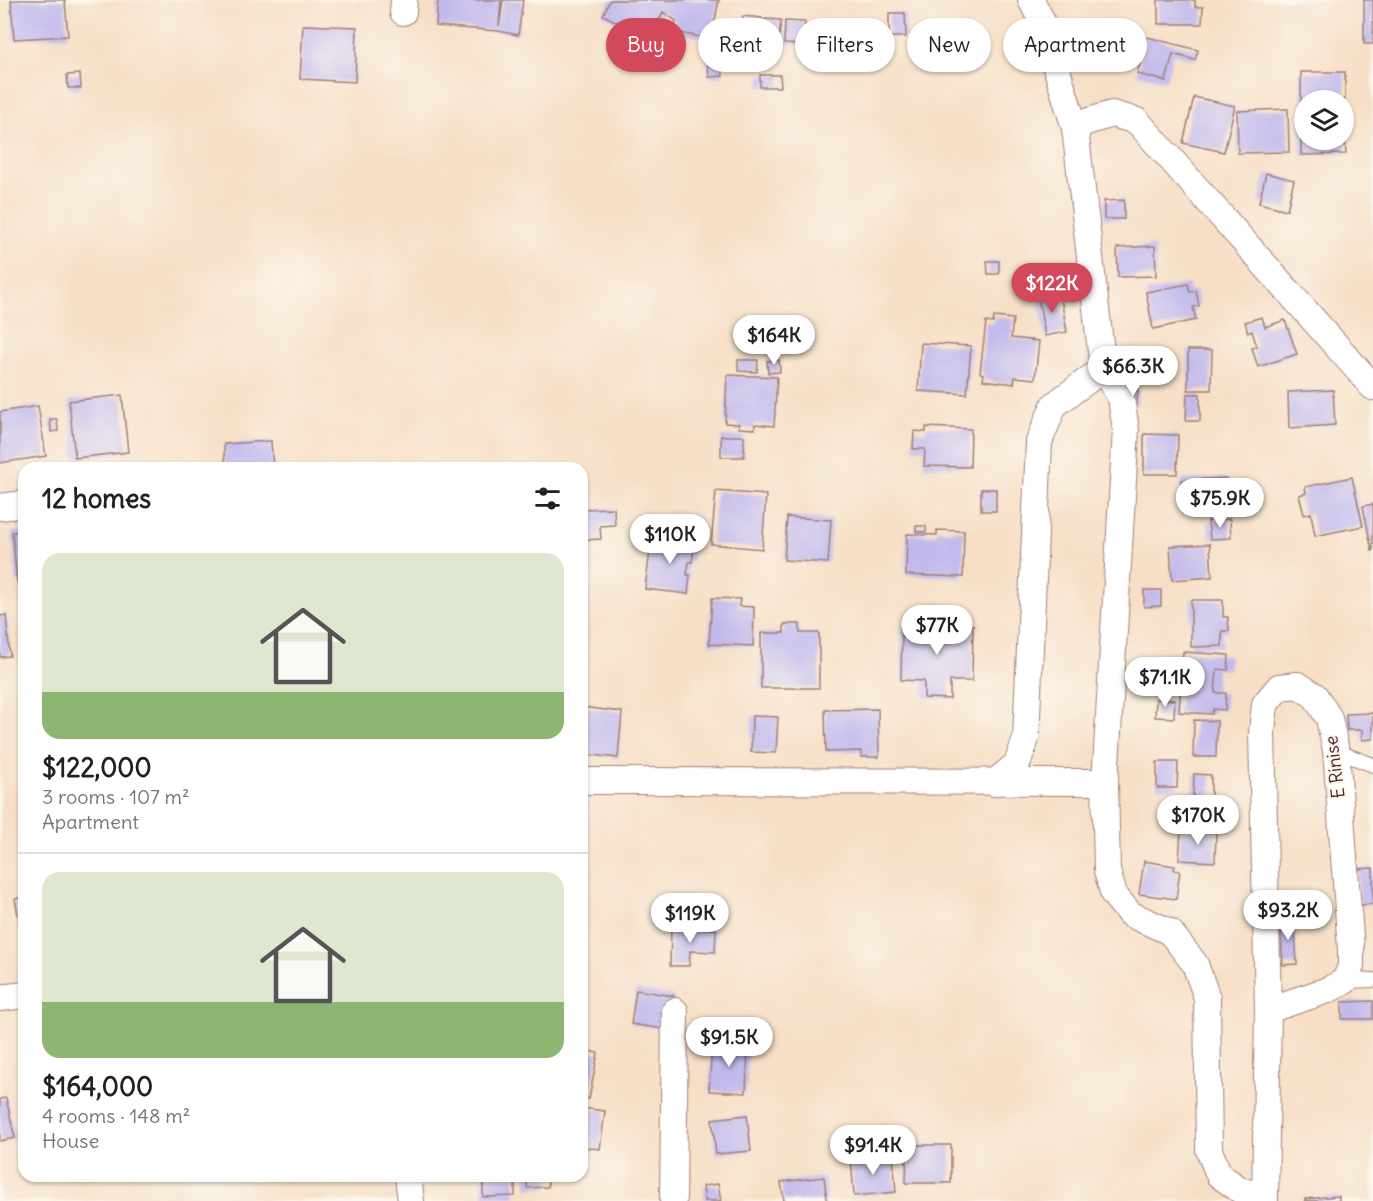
<!DOCTYPE html>
<html lang="en">
<head>
<meta charset="utf-8">
<style>
	body { margin:0; font-family:Delius,sans-serif; background:#f6f6f6; color:#202124; height:100vh; display:flex; flex-direction:column; font-size:22px; white-space:nowrap }
	* { box-sizing:border-box; margin:0 }
	p { font-size:20px; color:#757577 }
	.icon { flex:none; width:33px; height:33px; fill:none; stroke:currentColor; stroke-width:2; stroke-linecap:round; stroke-linejoin:round }
	.map { position:relative; flex:1; overflow:hidden }
	.panel { position:absolute; left:18px; top:462px; width:570px; height:720px; display:flex; flex-direction:column; background:#fff; border-radius:18px; box-shadow:0 2px 4px #0004 }
	.panel>* { flex:none }
	.banner { position:absolute; left:606px; top:18px; width:570px; height:54px; display:flex; gap:12px }
	.controls { position:absolute; left:1294px; top:90px; display:grid; gap:12px }
	.controls a { display:grid; place-items:center; width:60px; height:60px; border-radius:50%; background:#fff; box-shadow:0 2px 4px #0004; font-size:30px }
	.price { position:absolute; translate:-50% -51px; padding:0 14px; border-radius:21px; background:#fff; color:#222; font-size:20px; line-height:39px; filter:drop-shadow(0 2px 3px #0008) }
	.price::after { content:''; position:absolute; left:50%; top:36px; width:18px; height:14px; margin-left:-9px; background:inherit; clip-path:polygon(0 0,100% 0,50% 100%) }
	.price.current { background:#d1495b; color:#fff }
	ul { padding:0; list-style:none }
	li { display:grid; align-content:center; gap:12px; height:318px; padding:0 24px }
	li+li { border-top:2px solid #e0e0e0 }
	li span { display:grid; place-items:center; height:186px; border-radius:18px; color:#555 }
	li>.icon { margin-inline-start:auto }
	span .icon { width:108px; height:108px; fill:#fffc; stroke-width:1 }
	li b { font-size:26px }
	h2 { display:flex; justify-content:space-between; align-items:center; height:72px; padding:0 24px; font-size:26px }
	.tag { padding:0 21px; border-radius:27px; background:#fff; box-shadow:0 2px 4px #0004; font-size:21px; line-height:54px }
	.tag.current { background:#d1495b; color:#fff }
	.map>svg:first-child { display:block }
	.building { fill:#c3baec }
	.lines { fill:none; stroke-linecap:round; stroke-linejoin:round }
	.lane-casing { stroke:#a07f78; stroke-width:16 }
	.street-casing { stroke:#a07f78; stroke-width:28 }
	.lane { stroke:#fff; stroke-width:14 }
	.street { stroke:#fff; stroke-width:26 }
	.labels { text-anchor:middle; stroke-width:4.5; stroke-linejoin:round; paint-order:stroke }
	.street-label { font-size:18px; fill:#4a1f2b; stroke:#fbf7ec }
</style>
</head>
<body>
<div class="map">
<svg width="1373" height="1201" viewBox="0 0 1373 1201">
	<rect width="100%" height="100%" fill="#fbf7ec"/>
	<filter id="ink" filterUnits="userSpaceOnUse"><feTurbulence type="fractalNoise" baseFrequency=".0167" numOctaves="2"/><feDisplacementMap in="SourceGraphic" scale="12" xChannelSelector="R" yChannelSelector="G"/><feConvolveMatrix kernelMatrix="1 2 1 2 8 2 1 2 1" color-interpolation-filters="sRGB"/></filter>
	<filter id="wash" filterUnits="userSpaceOnUse"><feTurbulence type="fractalNoise" baseFrequency=".008" numOctaves="4" result="noise"/><feDisplacementMap in="SourceGraphic" scale="24" xChannelSelector="R" yChannelSelector="G"/><feGaussianBlur stdDeviation="1.35" result="paint"/><feColorMatrix in="noise" values="0 0 0 0 0 0 0 0 0 0 0 0 0 0 0 0 0 1.4 0 .05"/><feComposite in="paint" operator="in"/></filter>
	<g filter="url(#wash)">
		<rect width="100%" height="100%" fill="#f6dfc6"/>
		<g id="blocks">
			<!-- building -->
			<path class="building" d="M11,0H65L68,36L14,39Z
				M438,0H501L499,26L503,0H523L518,35L498,31L436,26Z
				M610,0H719L711,39L674,32L676,21L663,12L650,39L603,15Z
				M1158,0H1195V7H1203L1202,24H1158Z
				M1364,0H1373V44H1364Z
				M889,13H905L906,37H889Z
				M743,16L762,18L759,44L741,43Z
				M765,19L781,20L779,38L764,37Z
				M785,21L805,22L804,45L784,44Z
				M837,23L838,34L815,36L814,25Z
				M303,25L357,27L355,82L300,79Z
				M1147,37L1198,50L1195,60L1173,54L1166,81L1137,74Z
				M721,55L723,76L709,77L707,57Z
				M1301,72H1345V100H1305V140H1345L1346,154L1301,155Z
				M80,74L81,88H68L67,75Z
				M760,75H780L781,87H760Z
				M1194,97L1235,106L1224,152L1183,143Z
				M1288,109L1289,152L1238,153L1237,111Z
				M1266,173L1294,180L1287,210L1259,203Z
				M1124,200V219H1104V201Z
				M1155,246L1156,276L1118,277L1117,248Z
				M987,261H999V274H988Z
				M1188,284L1190,292L1196,291L1199,306L1193,307L1196,320L1153,329L1146,292Z
				M1060,293L1067,332L1045,336L1038,297Z
				M994,317L1013,319L1011,338L1039,341L1035,379L1015,377L1014,384L983,380L984,374L980,373L986,322L993,323Z
				M1262,317L1265,327L1285,320L1297,354L1258,367L1252,348L1257,347L1252,331L1248,333L1245,322Z
				M921,343L971,346L967,394L918,391Z
				M1188,350H1212L1211,390H1188Z
				M738,360H758L757,372L738,371Z
				M779,360L780,372L768,373L767,361Z
				M727,375L777,377L774,426L755,424V429L739,428V424L725,423Z
				M1129,389L1138,390L1137,405L1128,404Z
				M1333,390L1335,425L1289,428L1288,392Z
				M1187,394H1200V421H1186Z
				M122,395L128,452L75,458L69,401Z
				M38,406L46,456L0,463V412Z
				M50,419H57L58,431L51,432Z
				M926,427L971,429L970,467L924,466L925,449H913L914,431L926,432Z
				M1144,434L1178,435L1177,474H1144Z
				M721,436H744V457H721Z
				M271,441L273,468H225L224,444Z
				M1352,477L1363,526L1315,536L1311,513L1304,515L1299,495L1306,493L1305,487Z
				M1226,478L1227,511L1182,512L1181,480Z
				M981,489H996V511H981Z
				M716,491L766,495L762,549L711,544Z
				M1373,504V551H1372L1363,506Z
				M614,508L615,525L600,526L601,539L582,540V509Z
				M787,517L831,520L828,563L784,560Z
				M1230,519L1231,538L1210,539L1208,521Z
				M916,526H926V532H916Z
				M937,530L964,531L963,577L906,575L907,534L937,535Z
				M24,531V581L17,582L12,532Z
				M652,536L695,541L692,562H689L687,575H690L688,594L645,589Z
				M1210,544L1212,577L1172,580L1170,546Z
				M1144,590H1161V606L1144,607Z
				M712,598L740,599L739,606L754,607L753,646L709,644Z
				M1191,600H1223V617H1228L1229,631H1222V646L1191,647Z
				M6,615L10,656L0,657V616Z
				M926,619H947V625H973L972,681H950V699L924,698V681L901,680L902,627H926Z
				M784,624H800V633H819V688H761V633H784Z
				M1183,652L1229,655L1228,670L1217,669L1215,693H1226L1225,710L1213,709L1212,714L1179,712Z
				M1156,699L1175,700L1174,718L1155,717Z
				M582,707L622,712L618,758L582,754Z
				M878,709L879,757H861V751L826,752L825,710Z
				M1373,713V739L1362,740V730H1347L1346,714Z
				M752,716L778,717L776,753L751,752Z
				M1194,720L1217,721L1216,757H1193Z
				M1157,762H1178L1177,788H1157Z
				M1194,774L1211,775V798H1193Z
				M1181,831L1216,832L1215,862L1179,860Z
				M1144,861L1175,866L1174,870L1180,871L1176,899L1139,894Z
				M1373,868V904L1360,905L1357,869Z
				M24,897V941H23L15,899Z
				M1294,916L1297,964L1283,965L1280,917Z
				M671,928L716,929L715,952L690,951L689,966H670Z
				M636,990L674,996L669,1030L631,1024Z
				M1373,1001V1019H1342V1002Z
				M712,1044L748,1045L746,1093L709,1091Z
				M582,1050L598,1053L589,1099L582,1098Z
				M6,1098L15,1138L0,1141V1099Z
				M582,1108L605,1111L600,1149L582,1147Z
				M747,1115L751,1151L716,1154L712,1119Z
				M907,1145H951V1183H906Z
				M893,1156L896,1192L854,1196L851,1159Z
				M483,1176H515V1196L483,1197Z
				M527,1176H548V1187L527,1188Z
				M824,1177L827,1201H784L781,1182Z
				M718,1184L721,1201H705L703,1186Z
				M1339,1196V1201H1305V1199Z"/>
		</g>
	</g>
	<g filter="url(#ink)">
		<use href="#blocks" fill-opacity="0" stroke="#a07f78" stroke-width="1.5"/>
		<g class="lines">
			<!-- lane casing -->
			<g class="lane-casing">
				<path id="lane" d="M1336,751L1373,765
					M1345,981L1373,980"/>
			</g>
			<!-- street casing -->
			<g class="street-casing">
				<path id="street" d="M1031,0L1041,19L1075,128L1103,369L1121,398L1126,430L1105,782L1107,871L1114,895L1130,914L1170,932L1195,964L1207,998L1209,1150L1219,1175L1240,1190L1265,1197
					M403,12L404,0
					M1075,128L1086,122L1112,114L1137,121L1373,387
					M0,507L24,504
					M582,781L1105,782
					M994,783L1017,764L1026,739L1039,442L1054,405L1103,369
					M0,998L24,995
					M408,1176L411,1201
					M673,1201L675,1011
					M1265,1201L1268,1010L1262,732L1265,704L1279,687L1298,685L1315,696L1329,718L1336,751L1351,949V966L1345,981L1328,990L1268,1010"/>
			</g>
			<!-- lane -->
			<use href="#lane" class="lane"/>
			<!-- street -->
			<use href="#street" class="street"/>
		</g>
	</g>
	<g class="labels">
		<!-- street labels -->
		<g class="street-label">
			<text transform="translate(1335 767) rotate(-97)" y="6">E Rinise</text>
		</g>
	</g>
</svg>
<div class="controls">
<a><svg class="icon" aria-label="layers" viewBox="0 0 24 24"><path d="M12 4l9 5-9 5-9-5zM3 14l9 5 9-5"/></svg></a>
</div>
<b class="price current" style="left:1052px;top:314px">$122K</b>
<b class="price" style="left:774px;top:366px">$164K</b>
<b class="price" style="left:1133px;top:397px">$66.3K</b>
<b class="price" style="left:1220px;top:529px">$75.9K</b>
<b class="price" style="left:670px;top:565px">$110K</b>
<b class="price" style="left:937px;top:656px">$77K</b>
<b class="price" style="left:1165px;top:708px">$71.1K</b>
<b class="price" style="left:1198px;top:846px">$170K</b>
<b class="price" style="left:1288px;top:941px">$93.2K</b>
<b class="price" style="left:690px;top:944px">$119K</b>
<b class="price" style="left:729px;top:1068px">$91.5K</b>
<b class="price" style="left:873px;top:1176px">$91.4K</b>
<div class="banner">
<a class="tag current">Buy</a>
<a class="tag">Rent</a>
<a class="tag">Filters</a>
<a class="tag">New</a>
<a class="tag">Apartment</a>
</div>
<section class="panel">
<h2>12 homes<svg class="icon" aria-label="filters" viewBox="0 0 24 24"><path d="M4 7h16M4 17h16"/><circle cx="9" cy="7" r="2"/><circle cx="15" cy="17" r="2"/></svg></h2>
<ul>
<li><span style="background:linear-gradient(#dfe7d0 75%,#8fb573 0)"><svg class="icon" aria-label="home" viewBox="0 0 24 24"><path d="M3 11l9-7 9 7M6 9v11h12V9"/></svg></span><div><b>$122,000</b><p>3 rooms · 107 m²</p><p>Apartment</p></div></li>
<li><span style="background:linear-gradient(#dfe7d0 70%,#8fb573 0)"><svg class="icon" aria-label="home" viewBox="0 0 24 24"><path d="M3 11l9-7 9 7M6 9v11h12V9"/></svg></span><div><b>$164,000</b><p>4 rooms · 148 m²</p><p>House</p></div></li>
</ul>
</section>
</div>
</body>
</html>
